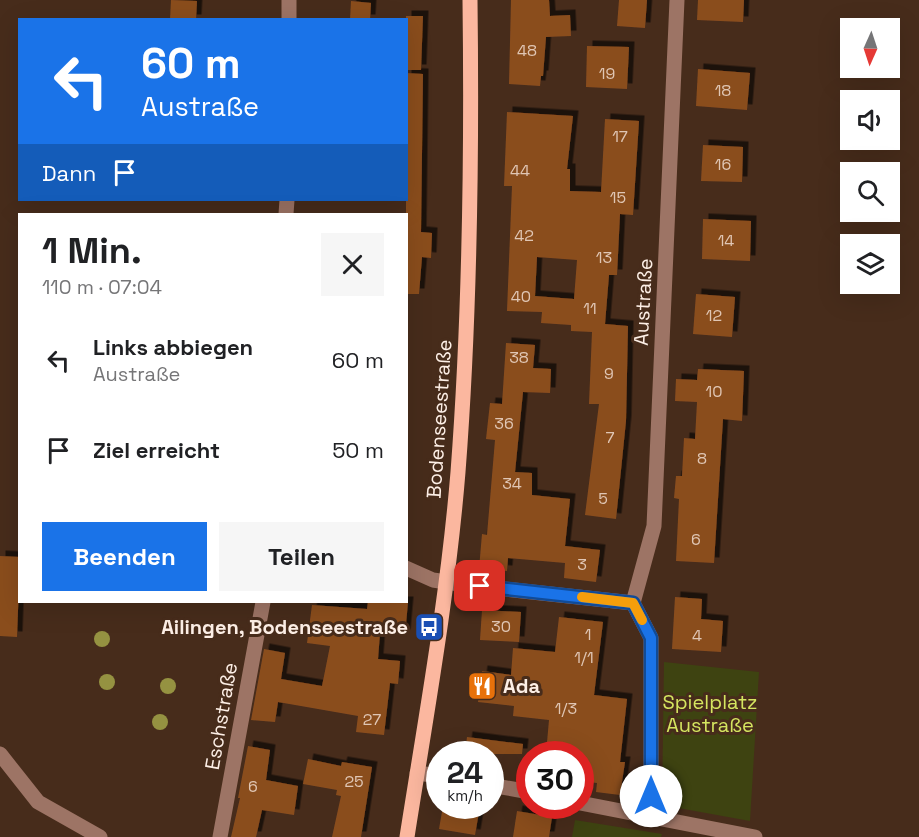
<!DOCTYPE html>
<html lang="de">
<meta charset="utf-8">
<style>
:root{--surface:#fff;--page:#f6f6f6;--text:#202124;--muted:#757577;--accent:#1a73e8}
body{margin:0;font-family:"Space Grotesk",sans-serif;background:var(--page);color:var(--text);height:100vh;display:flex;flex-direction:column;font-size:22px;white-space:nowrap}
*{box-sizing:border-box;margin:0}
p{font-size:20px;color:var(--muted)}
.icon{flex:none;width:33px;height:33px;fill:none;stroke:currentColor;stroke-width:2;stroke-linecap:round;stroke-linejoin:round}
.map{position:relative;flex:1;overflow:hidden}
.panel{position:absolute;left:18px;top:213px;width:390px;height:390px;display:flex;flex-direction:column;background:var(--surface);border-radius:0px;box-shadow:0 6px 24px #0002}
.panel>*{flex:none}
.banner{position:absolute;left:18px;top:18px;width:390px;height:183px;border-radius:0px;box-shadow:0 6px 24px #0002;background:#1a73e8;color:#fff;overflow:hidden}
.needle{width:39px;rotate:183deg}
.tools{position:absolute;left:840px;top:18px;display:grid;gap:12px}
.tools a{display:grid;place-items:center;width:60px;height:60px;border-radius:0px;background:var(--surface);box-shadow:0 6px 24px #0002;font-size:30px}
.speed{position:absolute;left:426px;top:741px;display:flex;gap:12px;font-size:30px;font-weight:700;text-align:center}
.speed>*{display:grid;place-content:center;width:78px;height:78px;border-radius:50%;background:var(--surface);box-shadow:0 6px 24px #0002;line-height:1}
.speed small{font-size:15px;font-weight:400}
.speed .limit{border:9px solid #d22;background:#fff;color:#111}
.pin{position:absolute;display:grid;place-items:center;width:51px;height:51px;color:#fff;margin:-26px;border-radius:12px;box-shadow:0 3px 9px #0006}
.me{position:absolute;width:66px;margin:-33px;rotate:0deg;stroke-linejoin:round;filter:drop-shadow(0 0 4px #0008)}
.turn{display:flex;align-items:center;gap:21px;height:126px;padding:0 24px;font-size:27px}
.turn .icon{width:78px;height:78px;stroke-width:2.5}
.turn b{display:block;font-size:42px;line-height:51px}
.then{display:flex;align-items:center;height:57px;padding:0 24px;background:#0003;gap:12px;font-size:22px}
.round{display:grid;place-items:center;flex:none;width:63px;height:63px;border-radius:0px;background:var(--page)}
.head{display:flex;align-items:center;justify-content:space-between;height:102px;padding:0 24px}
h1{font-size:36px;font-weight:700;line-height:45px}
.action{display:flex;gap:12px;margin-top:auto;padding:12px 24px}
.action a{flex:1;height:69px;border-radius:0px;background:var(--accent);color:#fff;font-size:24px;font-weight:700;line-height:69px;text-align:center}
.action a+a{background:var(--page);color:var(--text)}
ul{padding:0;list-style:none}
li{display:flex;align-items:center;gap:18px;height:90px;padding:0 24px}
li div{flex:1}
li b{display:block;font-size:22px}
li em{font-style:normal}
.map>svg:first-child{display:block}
.green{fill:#3e4311}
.building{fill:#8a4d1f;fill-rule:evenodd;filter:url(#shadow)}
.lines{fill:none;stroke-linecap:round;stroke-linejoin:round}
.minor{stroke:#9d7465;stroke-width:15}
.major{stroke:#fbb79f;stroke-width:15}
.tree{fill:#959241}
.route-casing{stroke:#114b97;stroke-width:15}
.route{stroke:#1a73e8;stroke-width:10}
.slow{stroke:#f59e0b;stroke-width:10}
.labels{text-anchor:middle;stroke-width:6;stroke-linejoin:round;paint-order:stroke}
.number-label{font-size:16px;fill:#e0c6b4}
.street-label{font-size:20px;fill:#fdefe6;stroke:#472c1b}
.poi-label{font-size:20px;font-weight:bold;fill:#fdefe6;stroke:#472c1b;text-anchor:end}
.park-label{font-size:20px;fill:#d5e560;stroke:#472c1b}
</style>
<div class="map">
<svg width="919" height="837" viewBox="0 0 919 837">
<defs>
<filter id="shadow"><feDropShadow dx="5.5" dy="-5.5" stdDeviation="0" flood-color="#0009"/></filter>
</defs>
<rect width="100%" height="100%" fill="#472c1b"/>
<g class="green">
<polygon points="664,662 759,672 750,821 662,805"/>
<polygon points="575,820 662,834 661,837 572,837"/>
</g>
<g class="building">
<polygon points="171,0 197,1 196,20 170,20"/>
<polygon points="511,0 549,0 550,16 570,15 571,36 546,37 543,76 541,76 540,86 509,84"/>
<polygon points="619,0 647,0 645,28 617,26"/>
<polygon points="698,0 744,0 743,22 697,20"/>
<polygon points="351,1 371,3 370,20 350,20"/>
<polygon points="406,16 423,16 421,70 406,70"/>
<polygon points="587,46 629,47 627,89 586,87"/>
<polygon points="698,69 750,73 747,110 696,106"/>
<polygon points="406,73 423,74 421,232 432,233 431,258 422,257 419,294 406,294"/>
<path d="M507,112L573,116L567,169H570V191L601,192L605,119L639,121L633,215L620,214L617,275H609L605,324L628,326L626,421L616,519L585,515L599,404H589L592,332L571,331V325L541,323L542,312L507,311L512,186H504ZM537,257L577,260L574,299L535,296Z"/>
<polygon points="703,145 743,147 742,182 701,181"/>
<polygon points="703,219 751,221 750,261 702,259"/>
<polygon points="696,294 735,297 732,337 693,334"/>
<polygon points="506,343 535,345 533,368 551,369 550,393 523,392 515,472 532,473 532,495 570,499 565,546 600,550 596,582 564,578 565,563 508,558 507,571 479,569 482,534 487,535 495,440 486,439 490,403 502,404"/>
<polygon points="698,369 744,371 742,421 723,419 714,563 676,561 679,499 674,498 676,476 682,476 684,438 695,439 697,402 675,401 676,379 697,380"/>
<polygon points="0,556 20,557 17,637 0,636"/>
<polygon points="675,597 702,599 701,619 723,621 721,652 672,649"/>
<polygon points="368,602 408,602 405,635 380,633 378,659 400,661 398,684 390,683 384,735 356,732 358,716 278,702 275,722 251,720 264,649 285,653 281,679 322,686 330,646 307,643 312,605 367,609"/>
<polygon points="482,610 521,612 519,642 480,640"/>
<polygon points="559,617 603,622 594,695 627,699 620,762 625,762 620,795 596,792 597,783 580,781 580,754 546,754 549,720 513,716 514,706 478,702 482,671 511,675 513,648 555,652"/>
<polygon points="467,737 523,744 522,754 465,754"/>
<polygon points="248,746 270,750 266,780 298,786 294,815 262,810 256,837 231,837 240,798 238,798"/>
<polygon points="308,759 341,766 342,762 372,767 361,837 332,837 341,796 336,795 337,790 303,784"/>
<polygon points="443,806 480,806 475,835 439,829"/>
<polygon points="517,811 552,817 549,837 513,837"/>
</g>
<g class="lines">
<g class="minor">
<polyline points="289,20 289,0"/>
<polyline points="286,214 287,200"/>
<polyline points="406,568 433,580 459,584 633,603"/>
<polyline points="0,754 38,802 100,837"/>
<polyline points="417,773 440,776"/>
<polyline points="490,785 530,792"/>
<polyline points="580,803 755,837"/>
<polyline points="651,819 651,638 633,603 654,526 677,0"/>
<polyline points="220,837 263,602"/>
</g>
<path class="major" d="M407,837C426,716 448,595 458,472C470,315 472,158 470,0"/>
</g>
<g class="tree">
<circle cx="102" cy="639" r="8"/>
<circle cx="107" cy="682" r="8"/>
<circle cx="168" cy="686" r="8"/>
<circle cx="160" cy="722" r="8"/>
</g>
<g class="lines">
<g class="route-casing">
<polyline id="route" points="480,586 633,603 651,638 651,796"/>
</g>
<use href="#route" class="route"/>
<polyline class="slow" points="582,597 633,603 642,620"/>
</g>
<defs>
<g id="bus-square" transform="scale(1.5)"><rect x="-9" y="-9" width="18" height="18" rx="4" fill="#1a4fb4" stroke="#472c1b"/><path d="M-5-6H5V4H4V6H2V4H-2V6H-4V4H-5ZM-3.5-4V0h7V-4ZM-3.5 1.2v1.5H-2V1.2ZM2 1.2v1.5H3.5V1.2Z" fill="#fff"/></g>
<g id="restaurant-square" transform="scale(1.5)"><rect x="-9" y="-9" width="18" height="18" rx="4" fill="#e8710a" stroke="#472c1b"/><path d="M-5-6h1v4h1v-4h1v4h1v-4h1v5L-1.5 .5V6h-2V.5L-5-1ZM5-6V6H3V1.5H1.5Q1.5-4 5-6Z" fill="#fff"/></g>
</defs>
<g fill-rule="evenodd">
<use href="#bus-square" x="429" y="627"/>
<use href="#restaurant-square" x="482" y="686"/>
</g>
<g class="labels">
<g class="number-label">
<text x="527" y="56">48</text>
<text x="607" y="79">19</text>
<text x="723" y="96">18</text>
<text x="620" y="142">17</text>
<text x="723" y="170">16</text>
<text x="520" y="176">44</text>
<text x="618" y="203">15</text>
<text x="524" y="241">42</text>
<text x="726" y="246">14</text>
<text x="604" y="263">13</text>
<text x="521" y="302">40</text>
<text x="590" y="314">11</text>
<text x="714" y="321">12</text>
<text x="519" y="363">38</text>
<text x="609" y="379">9</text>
<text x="714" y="397">10</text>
<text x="504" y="429">36</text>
<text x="610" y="443">7</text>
<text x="702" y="464">8</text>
<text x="512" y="489">34</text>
<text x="603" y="504">5</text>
<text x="696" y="545">6</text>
<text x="582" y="570">3</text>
<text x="501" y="632">30</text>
<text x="588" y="640">1</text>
<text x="697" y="641">4</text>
<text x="584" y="663">1/1</text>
<text x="566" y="714">1/3</text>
<text x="372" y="725">27</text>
<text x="354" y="787">25</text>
<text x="253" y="792">6</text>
</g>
<g class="street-label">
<text transform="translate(643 302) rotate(-87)" y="7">Austraße</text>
<text transform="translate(439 419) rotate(-86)" y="7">Bodenseestraße</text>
<text transform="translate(221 716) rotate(-80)" y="7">Eschstraße</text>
</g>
<g class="poi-label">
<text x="408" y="634">Ailingen, Bodenseestraße</text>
<text x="503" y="693" text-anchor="start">Ada</text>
</g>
<g class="park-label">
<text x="710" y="709">Spielplatz<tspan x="710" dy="23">Austraße</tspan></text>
</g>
</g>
</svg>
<div class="tools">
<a><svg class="needle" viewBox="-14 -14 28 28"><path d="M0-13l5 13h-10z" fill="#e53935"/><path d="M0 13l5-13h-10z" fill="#757577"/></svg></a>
<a><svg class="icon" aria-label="sound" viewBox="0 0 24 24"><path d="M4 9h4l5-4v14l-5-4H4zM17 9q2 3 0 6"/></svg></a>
<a><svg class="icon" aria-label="search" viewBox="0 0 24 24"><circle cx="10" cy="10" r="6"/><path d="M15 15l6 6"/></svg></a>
<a><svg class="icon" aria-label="layers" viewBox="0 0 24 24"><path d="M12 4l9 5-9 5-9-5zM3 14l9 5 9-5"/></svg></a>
</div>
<div class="speed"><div>24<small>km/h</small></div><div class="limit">30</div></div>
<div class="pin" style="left:480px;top:586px;background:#d93025"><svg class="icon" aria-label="arrive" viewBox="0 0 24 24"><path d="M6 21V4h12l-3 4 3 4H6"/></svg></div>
<svg class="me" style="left:651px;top:796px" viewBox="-20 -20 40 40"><circle r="19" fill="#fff"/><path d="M0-13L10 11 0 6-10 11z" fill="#1a73e8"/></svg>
<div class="banner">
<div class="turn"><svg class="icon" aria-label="left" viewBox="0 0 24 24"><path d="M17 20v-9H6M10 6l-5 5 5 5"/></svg><div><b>60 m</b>Austraße</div></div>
<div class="then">Dann<svg class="icon" aria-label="arrive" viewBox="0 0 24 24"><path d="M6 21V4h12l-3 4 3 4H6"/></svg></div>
</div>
<section class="panel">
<div class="head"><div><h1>1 Min.</h1><p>110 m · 07:04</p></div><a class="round"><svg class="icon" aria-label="close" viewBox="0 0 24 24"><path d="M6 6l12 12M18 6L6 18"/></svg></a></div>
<ul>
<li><svg class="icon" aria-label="left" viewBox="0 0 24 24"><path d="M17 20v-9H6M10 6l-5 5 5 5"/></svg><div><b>Links abbiegen</b><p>Austraße</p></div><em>60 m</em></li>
<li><svg class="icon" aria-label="arrive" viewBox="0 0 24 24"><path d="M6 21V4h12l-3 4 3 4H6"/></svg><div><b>Ziel erreicht</b></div><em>50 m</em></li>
</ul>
<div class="action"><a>Beenden</a><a>Teilen</a></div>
</section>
</div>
